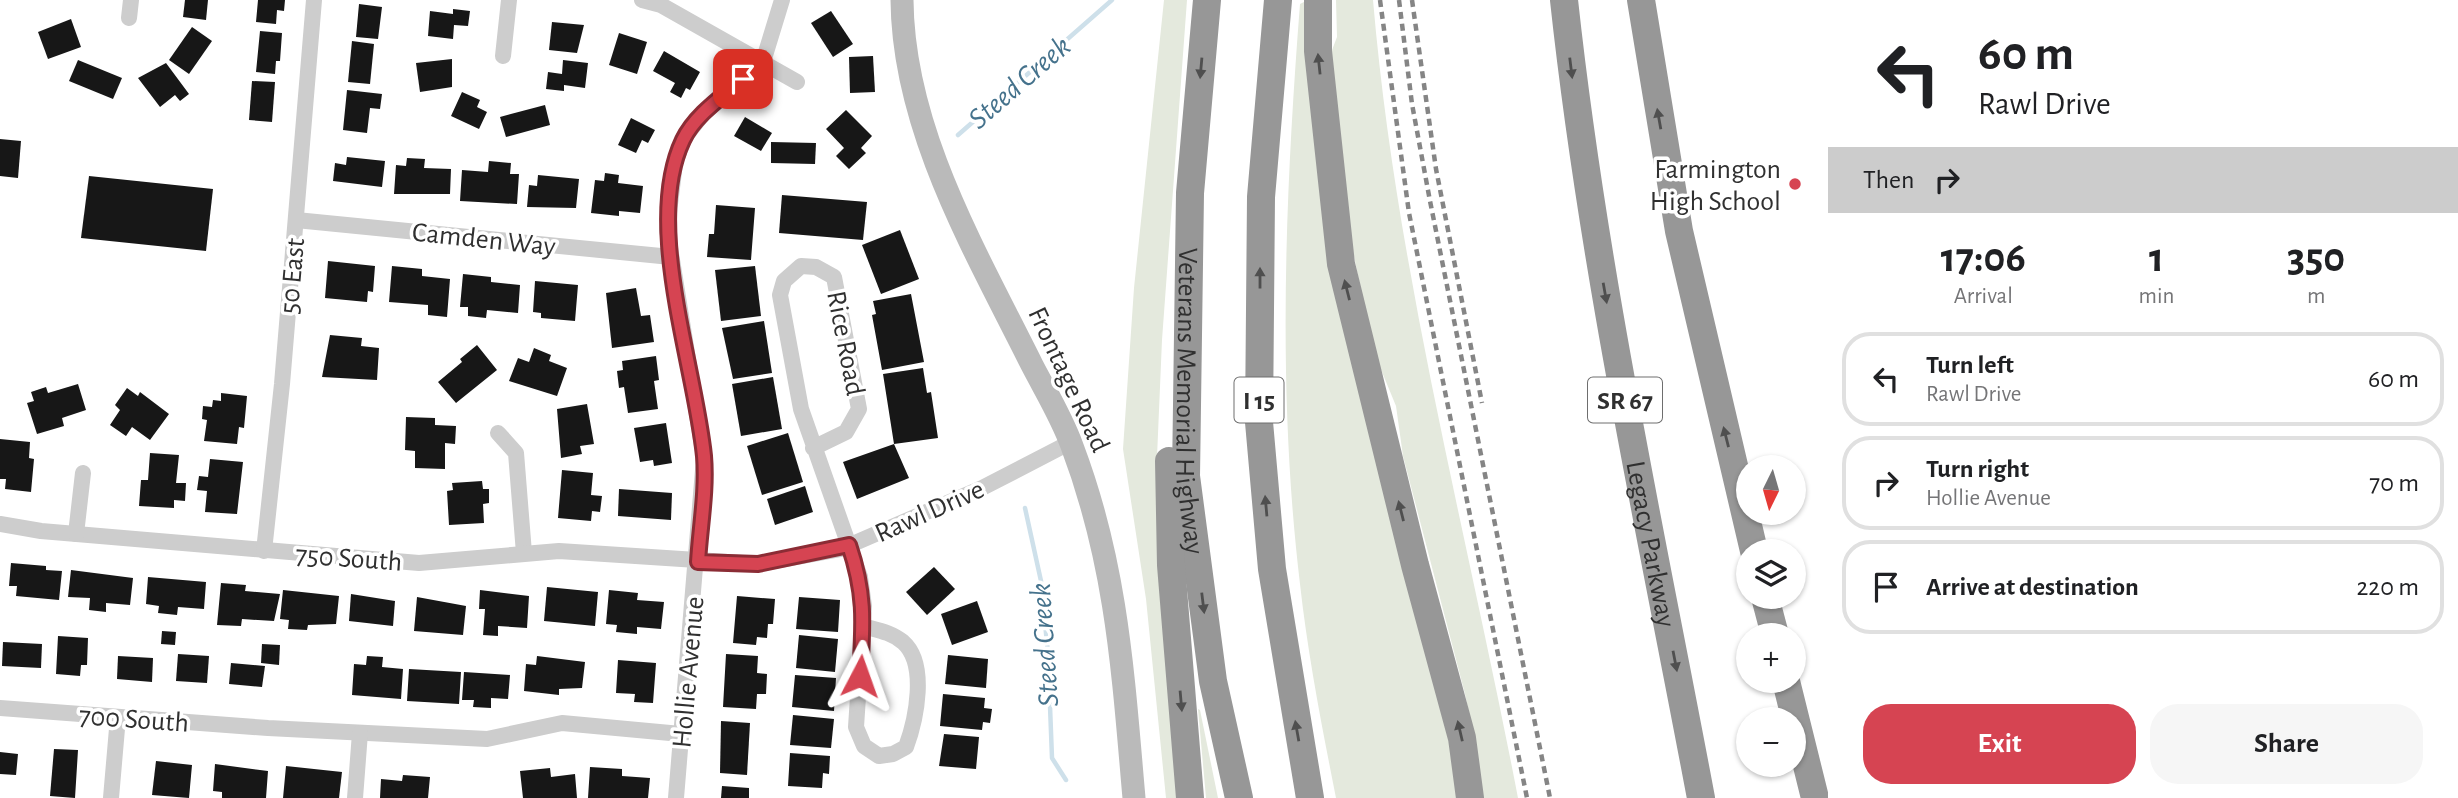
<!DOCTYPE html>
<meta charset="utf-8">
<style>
:root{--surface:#fff;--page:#f6f6f6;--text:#202124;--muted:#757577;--line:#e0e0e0;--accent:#d64452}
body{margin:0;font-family:"Alegreya Sans",sans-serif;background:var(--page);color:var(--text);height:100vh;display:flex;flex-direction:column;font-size:26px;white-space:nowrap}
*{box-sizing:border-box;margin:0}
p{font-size:23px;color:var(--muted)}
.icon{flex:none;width:38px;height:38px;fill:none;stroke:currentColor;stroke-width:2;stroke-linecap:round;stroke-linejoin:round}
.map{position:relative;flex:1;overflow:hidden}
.drawer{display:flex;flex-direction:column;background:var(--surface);width:630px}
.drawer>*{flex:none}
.guide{background:#fff;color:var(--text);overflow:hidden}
.needle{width:46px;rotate:185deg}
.tools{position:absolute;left:1736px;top:455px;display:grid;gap:14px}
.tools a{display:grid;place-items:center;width:70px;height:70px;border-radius:50%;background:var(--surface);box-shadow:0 2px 5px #0004;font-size:35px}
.pin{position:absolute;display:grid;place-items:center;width:60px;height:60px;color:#fff;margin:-30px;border-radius:14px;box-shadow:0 4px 10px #0006}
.me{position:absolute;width:77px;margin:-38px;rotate:4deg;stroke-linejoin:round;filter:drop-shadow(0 0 5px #0008)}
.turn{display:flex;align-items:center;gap:24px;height:147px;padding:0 35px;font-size:32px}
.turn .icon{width:91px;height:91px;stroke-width:2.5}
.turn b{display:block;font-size:49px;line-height:60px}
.then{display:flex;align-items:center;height:66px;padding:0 35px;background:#0003;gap:14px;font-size:26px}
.eta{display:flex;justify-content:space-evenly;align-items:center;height:119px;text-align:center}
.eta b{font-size:42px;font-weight:700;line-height:49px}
.cta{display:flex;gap:14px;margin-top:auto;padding:14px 35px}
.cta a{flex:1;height:80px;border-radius:28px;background:var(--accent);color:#fff;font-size:28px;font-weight:700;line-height:80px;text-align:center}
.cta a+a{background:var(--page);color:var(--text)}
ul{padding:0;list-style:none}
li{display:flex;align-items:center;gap:21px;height:94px;margin:0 14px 10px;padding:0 21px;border:4px solid var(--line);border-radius:28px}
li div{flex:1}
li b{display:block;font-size:26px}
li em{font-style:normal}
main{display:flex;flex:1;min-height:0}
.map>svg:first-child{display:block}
.green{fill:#e4e9dd}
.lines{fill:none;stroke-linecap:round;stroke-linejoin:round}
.stream{stroke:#cee0ea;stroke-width:4.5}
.building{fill:#171717}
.street{stroke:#cdcdcd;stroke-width:16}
.secondary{stroke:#bababa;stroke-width:23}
.highway{stroke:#979797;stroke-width:28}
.rail{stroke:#858585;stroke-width:4.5;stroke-dasharray:7 5;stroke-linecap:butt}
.oneway{fill:#4f4f4f}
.route-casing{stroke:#8b2c35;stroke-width:18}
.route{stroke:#d64452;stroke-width:12}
.poi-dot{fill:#d64452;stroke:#fff;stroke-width:2.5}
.labels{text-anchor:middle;stroke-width:7;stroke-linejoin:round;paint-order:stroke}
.shield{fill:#fff;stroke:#6e6e6e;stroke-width:2}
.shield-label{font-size:26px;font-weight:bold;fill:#303030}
.poi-label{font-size:28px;fill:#303030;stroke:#fff;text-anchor:end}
.street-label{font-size:28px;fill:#303030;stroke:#fff}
.water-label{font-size:30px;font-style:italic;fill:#45728c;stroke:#fff}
</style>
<main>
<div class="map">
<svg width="1828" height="798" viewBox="0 0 1828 798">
<rect width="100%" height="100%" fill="#fff"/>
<g class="green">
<polygon points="1164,0 1187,0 1162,340 1157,457 1179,798 1166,798 1146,599 1123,449 1134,288"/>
<path d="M1336,0H1373C1396,270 1467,532 1518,798H1482L1474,737L1465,694L1403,456L1396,406L1375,355L1357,271L1343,200L1329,58L1337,37Z"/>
<path d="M1304,2L1403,540L1462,798H1336C1322,727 1308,656 1300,584C1277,392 1285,196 1300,4Z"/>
<polygon points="1198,709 1200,710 1218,798 1206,798"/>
</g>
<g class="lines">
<g class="stream">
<polyline points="958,135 1112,0"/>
<polyline points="1025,508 1041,581 1048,654 1052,758 1066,780"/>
</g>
</g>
<g class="building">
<polygon points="185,0 208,0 206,20 183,17"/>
<polygon points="258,0 285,0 284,11 277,10 276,24 256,22"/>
<polygon points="359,4 382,7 378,39 356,37"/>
<polygon points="453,9 470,11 468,26 454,25 453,39 428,36 430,11 453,14"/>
<polygon points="831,11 853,44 833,57 811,23"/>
<polygon points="71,19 81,47 48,59 38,32"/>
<polygon points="552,22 584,25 577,53 549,50"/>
<polygon points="192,27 212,41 189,74 169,60"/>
<polygon points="260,31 282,33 280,61 276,61 275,74 256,72"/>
<polygon points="619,33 647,42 637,74 609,65"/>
<polygon points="352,41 374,44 370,84 348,82"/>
<polygon points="664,51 700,72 690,90 686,88 681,98 670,92 675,83 653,71"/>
<polygon points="873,56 875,92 850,93 849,57"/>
<polygon points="452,59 452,87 420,92 416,63"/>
<polygon points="78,60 122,78 113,99 69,81"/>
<polygon points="563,60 588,63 585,88 564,85 564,91 546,89 548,72 562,74"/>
<polygon points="166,63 189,94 180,101 175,95 160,107 138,78"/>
<polygon points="252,81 275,82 272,122 249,120"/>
<polygon points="347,90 382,94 380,109 370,108 367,133 343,130"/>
<polygon points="462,92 480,100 477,107 487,112 479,129 451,116"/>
<polygon points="545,105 550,125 506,137 500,117"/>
<polygon points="846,110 872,136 861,148 866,153 849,169 836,156 844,148 826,129"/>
<polygon points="745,117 772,133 761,151 734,136"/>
<polygon points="631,118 655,130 648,143 642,140 636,153 618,145"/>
<polygon points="0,139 21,141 18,178 0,176"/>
<polygon points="771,142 816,143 815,164 771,163"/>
<polygon points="347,157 385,161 382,187 333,181 335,163 346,165"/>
<polygon points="407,158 425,159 424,168 451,169 450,194 394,194 396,165 406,166"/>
<polygon points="489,161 511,163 510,174 519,174 517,204 460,201 462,170 488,172"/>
<polygon points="605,173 619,175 618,183 643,186 640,213 619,211 619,216 591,213 595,180 604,181"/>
<polygon points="538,175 579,179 576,208 527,207 529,185 537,186"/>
<polygon points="89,176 213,189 206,251 81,238"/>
<polygon points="782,195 867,202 863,240 779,233"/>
<polygon points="716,205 755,208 751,260 707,257 709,234 714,234"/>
<polygon points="900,230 919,279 881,294 862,245"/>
<polygon points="328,261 375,266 373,292 368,291 367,302 325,298"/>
<polygon points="392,266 422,269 422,276 450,279 447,317 428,315 428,305 389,302"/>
<polygon points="755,266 761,316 721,321 715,270"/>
<polygon points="463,274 491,277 491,282 520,285 518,313 487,310 486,318 468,316 468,307 460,307"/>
<polygon points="535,281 578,285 575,321 541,318 541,313 533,312"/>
<polygon points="636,288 641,316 650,315 654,342 612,348 606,293"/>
<polygon points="911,294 924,362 882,370 872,315 876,314 873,301"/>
<polygon points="764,321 772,373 733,379 722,328"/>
<polygon points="330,335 362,338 361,346 379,348 377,380 322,377"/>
<polygon points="477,345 497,370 456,403 438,382 462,362 460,359"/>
<polygon points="534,348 551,355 549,361 567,368 557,396 509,381 518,358 529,362"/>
<polygon points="656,356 659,380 654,381 658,409 628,413 624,387 619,388 617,371 623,370 622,361"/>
<polygon points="923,368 927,393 931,392 938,438 894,444 909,478 857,499 843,462 894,444 883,374"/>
<polygon points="773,377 782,429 741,436 732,384"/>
<polygon points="78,384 86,410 62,418 64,426 37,434 27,403 34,401 31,392 46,387 48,393"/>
<polygon points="127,388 138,396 140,392 169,414 150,440 132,427 126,436 110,425 120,410 115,405"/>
<polygon points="221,393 247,396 244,428 239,427 237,444 204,441 207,420 202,419 203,406 212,407 213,400 221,401"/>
<polygon points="587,404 594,444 580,446 582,454 561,458 557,409"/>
<polygon points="406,417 435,418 435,425 456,426 455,444 445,443 445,469 415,468 415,451 405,450"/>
<polygon points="666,423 672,463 654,466 653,460 640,462 634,428"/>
<polygon points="788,433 803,482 762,495 747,446"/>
<polygon points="0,439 30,442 29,458 34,459 31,492 5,489 6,479 0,479"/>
<polygon points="150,453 179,455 176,483 186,483 185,501 174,500 174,508 139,506 141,480 148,480"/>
<polygon points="210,459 243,462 237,514 205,512 207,491 197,490 199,476 208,477"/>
<polygon points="562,470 593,473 591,495 602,496 600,512 592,511 591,521 558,518"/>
<polygon points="482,481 483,489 489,489 489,503 483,504 484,523 449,525 447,491 453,490 452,483"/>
<polygon points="805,486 813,512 775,525 767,499"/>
<polygon points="619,489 672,493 671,520 618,516"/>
<polygon points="11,563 46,566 46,570 62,571 59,600 16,596 17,586 9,586"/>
<polygon points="934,567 955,589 927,615 906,592"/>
<polygon points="71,570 133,578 130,605 106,603 106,612 89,610 90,598 68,597"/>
<polygon points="148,577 206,582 204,609 178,607 177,615 158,613 159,606 146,604"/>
<polygon points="221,583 246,585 245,591 280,594 274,621 242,619 241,626 217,625"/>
<polygon points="547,587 598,592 595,626 544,621"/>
<polygon points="283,590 339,596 336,624 308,625 307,630 288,629 289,620 280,619"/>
<polygon points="480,590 529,596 527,628 498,626 498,636 483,635 485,609 479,609"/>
<polygon points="609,590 638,593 637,600 664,602 661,629 637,627 637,634 616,632 617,625 606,624"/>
<polygon points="351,594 395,601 393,626 349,621"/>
<polygon points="737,596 775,599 773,624 768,624 767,638 757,637 756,645 733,643"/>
<polygon points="417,597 466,606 463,635 414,631"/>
<polygon points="799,597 840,600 838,632 796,629"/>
<polygon points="977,601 988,632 952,645 941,614"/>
<polygon points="162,631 176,632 175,645 161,644"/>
<polygon points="799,635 838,639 835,672 796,668"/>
<polygon points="58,636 88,638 87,665 81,665 80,676 56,674"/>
<polygon points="3,642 42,644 41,668 2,666"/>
<polygon points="262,644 280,645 279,665 261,663"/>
<polygon points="178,654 209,656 207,683 176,681"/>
<polygon points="726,654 758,656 757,673 767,674 766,694 757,694 756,709 723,707"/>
<polygon points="948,655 988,659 986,688 945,684"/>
<polygon points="118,656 153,658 152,682 117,679"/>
<polygon points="367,656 383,657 382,667 403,669 401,699 352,695 354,664 366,665"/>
<polygon points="537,656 585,662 582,688 559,689 559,695 524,691 526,664 536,665"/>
<polygon points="618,660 656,663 653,703 634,702 635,694 616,693"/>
<polygon points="231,663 265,666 262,687 229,684"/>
<polygon points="409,669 461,672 459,704 407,701"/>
<polygon points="464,672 510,675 508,699 491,698 491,708 473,707 474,700 462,700"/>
<polygon points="795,675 836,678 834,711 792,707"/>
<polygon points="943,694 985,698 984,708 992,709 990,723 983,722 982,730 940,726"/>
<polygon points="793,715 834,719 831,748 790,745"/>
<polygon points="721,721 750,723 747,775 720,773"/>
<polygon points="944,734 979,737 976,769 939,766"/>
<polygon points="54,749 78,750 75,798 50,796"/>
<polygon points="0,752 18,754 16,775 0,774"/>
<polygon points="790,753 830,756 829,774 823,773 822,788 788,786"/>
<polygon points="156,761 192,765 189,798 152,795"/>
<polygon points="215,764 268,771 266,798 222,798 222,792 213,791"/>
<polygon points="286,766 342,772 339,798 283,798"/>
<polygon points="590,767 622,769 622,776 650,778 648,798 588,798"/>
<polygon points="550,768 551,777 575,774 577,798 523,798 520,771"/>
<polygon points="403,775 430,777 428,798 380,798 381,779 402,781"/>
<polygon points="722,786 749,788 749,798 721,798"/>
</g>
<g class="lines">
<g class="street">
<polyline points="642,0 661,5 797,82"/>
<polyline points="129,18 131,0"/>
<polyline points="503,56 509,0"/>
<polyline points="296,220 671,257"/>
<polyline points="498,433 516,453 524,553"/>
<path d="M813,448L846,432L859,409L834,277L816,267L801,266L784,281L780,295L801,409L860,577L864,606L856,727L864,746L879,756L893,754L906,747C916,720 928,664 903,642C891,632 877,630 863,626"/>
<polyline points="0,524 41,531 419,563 559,551 758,564 841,549 982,488 1071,442"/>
<polyline points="76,534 83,473"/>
<polyline points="264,551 282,384 314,0"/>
<polyline points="0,708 268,728 487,739 562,723 681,734"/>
<polyline points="111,798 118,717"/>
<polyline points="355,798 360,733"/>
<polyline points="676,798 704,458 667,229 675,163 684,138 703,114 763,62 782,0"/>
</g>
<path class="secondary" d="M902,0C903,130 976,252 1032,365C1046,392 1062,418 1072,446C1117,565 1123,673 1134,798"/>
<g class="highway">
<path id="s1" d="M1207,0L1190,193L1186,476L1213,681L1239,798"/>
<polyline points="1278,0 1261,197 1259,422 1272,569 1310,798"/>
<polyline points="1318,0 1318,51 1341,264 1415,565 1462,738 1470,798"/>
<path id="s2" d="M1564,0C1593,268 1651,533 1701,798"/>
<polyline points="1641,0 1679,231 1754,551"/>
<polyline points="1169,461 1171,565 1190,798"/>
<polyline points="1765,597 1775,635"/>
<polyline points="1786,681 1815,798"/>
</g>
<g class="rail">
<polyline points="1380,0 1409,213 1527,798"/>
<polyline points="1399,0 1412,104 1430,201 1550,798"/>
<polyline points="1412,0 1436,169 1482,403"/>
</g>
</g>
<defs><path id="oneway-solid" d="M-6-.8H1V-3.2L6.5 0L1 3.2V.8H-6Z" transform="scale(1.75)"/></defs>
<g class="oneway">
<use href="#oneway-solid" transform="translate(1319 64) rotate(-96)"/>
<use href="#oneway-solid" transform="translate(1201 68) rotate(95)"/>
<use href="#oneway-solid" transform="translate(1571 68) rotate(83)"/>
<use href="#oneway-solid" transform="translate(1659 119) rotate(-100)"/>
<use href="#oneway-solid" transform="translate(1260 278) rotate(-90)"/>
<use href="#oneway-solid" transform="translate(1347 290) rotate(-104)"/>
<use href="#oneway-solid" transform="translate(1605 293) rotate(80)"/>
<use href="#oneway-solid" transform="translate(1726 437) rotate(-104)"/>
<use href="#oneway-solid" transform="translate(1266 506) rotate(-95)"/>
<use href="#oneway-solid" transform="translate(1401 511) rotate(-104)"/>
<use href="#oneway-solid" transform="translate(1203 603) rotate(83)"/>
<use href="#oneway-solid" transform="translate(1675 661) rotate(79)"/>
<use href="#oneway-solid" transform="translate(1181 701) rotate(85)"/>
<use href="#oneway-solid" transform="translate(1297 731) rotate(-100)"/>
<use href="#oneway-solid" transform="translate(1460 731) rotate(-103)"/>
</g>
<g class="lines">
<g class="route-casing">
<path id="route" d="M743,79C722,97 695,115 683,140C643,224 695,365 704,456C707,490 700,528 698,562L758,564L849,545C866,595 863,625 860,676"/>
</g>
<use href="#route" class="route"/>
</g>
<circle class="poi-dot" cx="1795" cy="184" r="7"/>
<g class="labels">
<g class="shield">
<rect x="1234.5" y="377.5" width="49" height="45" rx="5"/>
<rect x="1588" y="377.5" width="74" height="45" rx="5"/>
</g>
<g class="shield-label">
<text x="1259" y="409">I 15</text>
<text x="1625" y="409">SR 67</text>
</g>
<g class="poi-label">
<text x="1781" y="178">Farmington<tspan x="1781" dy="32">High School</tspan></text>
</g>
<g class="street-label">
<text transform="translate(484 238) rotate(6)" y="10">Camden Way</text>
<text transform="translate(291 276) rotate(-85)" y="10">50 East</text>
<text transform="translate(847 343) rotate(79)" y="10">Rice Road</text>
<text transform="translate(1070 379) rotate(65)" y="10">Frontage Road</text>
<text dy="10" stroke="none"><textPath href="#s1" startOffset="402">Veterans Memorial Highway</textPath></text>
<text transform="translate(929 510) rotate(-24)" y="10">Rawl Drive</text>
<text dy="10" stroke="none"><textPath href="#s2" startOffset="551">Legacy Parkway</textPath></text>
<text transform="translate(349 557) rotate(4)" y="10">750 South</text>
<text transform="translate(687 672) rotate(-85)" y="10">Hollie Avenue</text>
<text transform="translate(134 718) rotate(4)" y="10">700 South</text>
</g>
<g class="water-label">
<text transform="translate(1019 82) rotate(-41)" y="10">Steed Creek</text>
<text transform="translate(1044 645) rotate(-94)" y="10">Steed Creek</text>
</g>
</g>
</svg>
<div class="tools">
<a><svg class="needle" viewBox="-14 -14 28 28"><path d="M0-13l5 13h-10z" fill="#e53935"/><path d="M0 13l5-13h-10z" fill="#757577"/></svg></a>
<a><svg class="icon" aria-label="layers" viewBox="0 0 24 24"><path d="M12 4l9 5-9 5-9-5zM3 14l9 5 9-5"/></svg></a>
<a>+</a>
<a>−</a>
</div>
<div class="pin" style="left:743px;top:79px;background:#d93025"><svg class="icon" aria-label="arrive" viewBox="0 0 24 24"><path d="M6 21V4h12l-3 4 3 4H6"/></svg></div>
<svg class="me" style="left:860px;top:676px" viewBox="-20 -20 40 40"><path d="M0-17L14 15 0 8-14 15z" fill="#d64452" stroke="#fff" stroke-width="4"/></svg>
</div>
<section class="drawer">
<div class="guide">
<div class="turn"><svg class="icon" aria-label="left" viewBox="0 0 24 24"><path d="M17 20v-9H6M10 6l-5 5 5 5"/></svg><div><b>60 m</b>Rawl Drive</div></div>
<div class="then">Then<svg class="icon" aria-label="right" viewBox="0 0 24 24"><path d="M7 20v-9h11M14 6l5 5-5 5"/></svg></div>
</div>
<div class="eta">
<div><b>17:06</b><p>Arrival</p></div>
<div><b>1</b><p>min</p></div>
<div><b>350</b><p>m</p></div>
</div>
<ul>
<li><svg class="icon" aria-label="left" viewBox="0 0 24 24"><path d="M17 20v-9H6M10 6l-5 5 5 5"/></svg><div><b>Turn left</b><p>Rawl Drive</p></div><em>60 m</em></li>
<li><svg class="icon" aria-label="right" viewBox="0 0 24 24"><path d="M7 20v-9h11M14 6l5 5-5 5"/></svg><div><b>Turn right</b><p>Hollie Avenue</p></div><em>70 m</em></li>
<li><svg class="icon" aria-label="arrive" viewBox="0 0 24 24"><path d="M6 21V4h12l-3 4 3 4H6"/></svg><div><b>Arrive at destination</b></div><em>220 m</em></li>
</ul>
<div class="cta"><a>Exit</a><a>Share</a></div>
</section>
</main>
